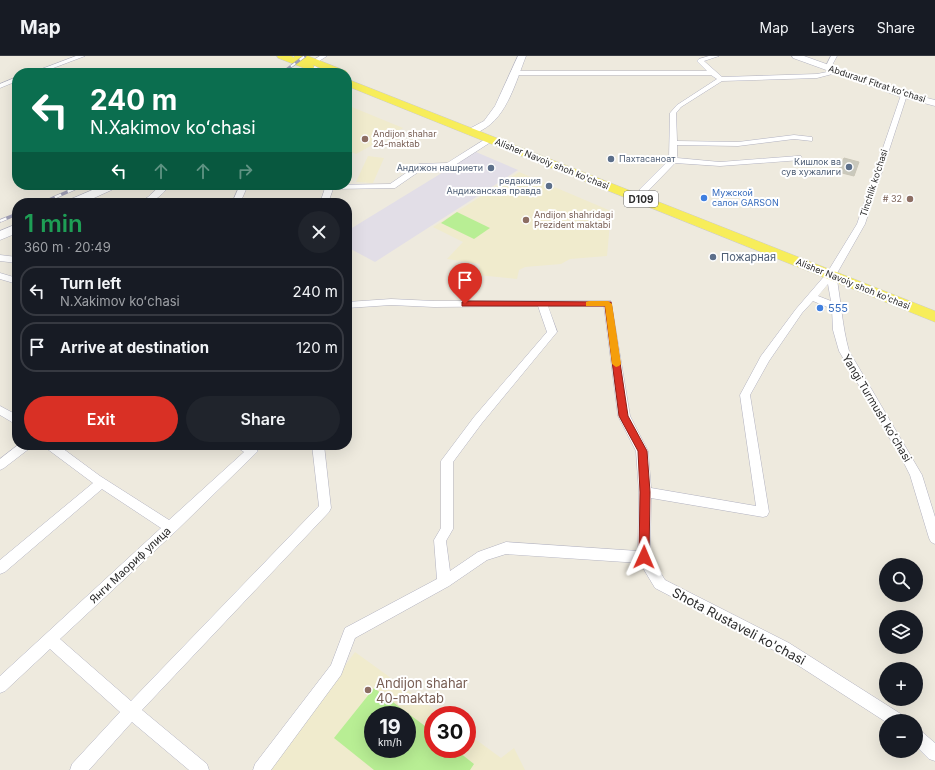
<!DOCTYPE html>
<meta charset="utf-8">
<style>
:root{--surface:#171b24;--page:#20242c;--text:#f1f3f6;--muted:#9ea1a6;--line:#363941;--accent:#d93025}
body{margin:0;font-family:Inter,sans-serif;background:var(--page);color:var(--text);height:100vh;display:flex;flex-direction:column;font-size:15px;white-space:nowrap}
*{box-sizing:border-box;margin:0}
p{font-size:13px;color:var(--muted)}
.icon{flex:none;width:22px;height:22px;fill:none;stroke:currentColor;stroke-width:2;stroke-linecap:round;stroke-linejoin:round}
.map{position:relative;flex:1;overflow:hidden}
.panel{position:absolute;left:12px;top:142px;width:340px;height:252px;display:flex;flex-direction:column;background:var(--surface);border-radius:16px;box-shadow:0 4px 16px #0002}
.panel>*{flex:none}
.banner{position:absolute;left:12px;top:12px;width:340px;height:122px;border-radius:16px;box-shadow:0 4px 16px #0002;background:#0b6e4f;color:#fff;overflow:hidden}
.fabs{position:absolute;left:879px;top:502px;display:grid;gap:8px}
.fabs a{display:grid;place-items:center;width:44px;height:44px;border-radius:50%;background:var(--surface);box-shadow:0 4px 16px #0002;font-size:20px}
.speed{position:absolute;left:364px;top:650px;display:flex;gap:8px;font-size:20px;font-weight:700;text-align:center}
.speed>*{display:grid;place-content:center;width:52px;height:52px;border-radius:50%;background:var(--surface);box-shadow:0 4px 16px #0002;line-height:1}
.speed small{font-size:10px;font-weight:400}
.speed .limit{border:6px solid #d22;background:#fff;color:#111}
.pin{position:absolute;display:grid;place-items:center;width:34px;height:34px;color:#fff;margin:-41px -17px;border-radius:50% 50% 50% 0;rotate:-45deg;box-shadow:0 0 4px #0007}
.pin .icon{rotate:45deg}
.me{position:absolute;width:44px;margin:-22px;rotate:1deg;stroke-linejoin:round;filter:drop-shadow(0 0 3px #0008)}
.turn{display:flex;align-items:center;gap:14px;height:84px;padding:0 12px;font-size:18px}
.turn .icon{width:52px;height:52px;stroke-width:2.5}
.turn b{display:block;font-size:28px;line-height:34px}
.lanes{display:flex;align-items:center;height:38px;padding:0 12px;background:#0003;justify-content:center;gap:20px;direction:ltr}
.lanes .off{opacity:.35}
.round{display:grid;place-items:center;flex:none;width:42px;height:42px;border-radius:21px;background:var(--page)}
.headline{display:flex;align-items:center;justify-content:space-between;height:68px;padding:0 12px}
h1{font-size:24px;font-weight:600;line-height:30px;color:#1e9e55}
.button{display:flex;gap:8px;margin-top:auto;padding:8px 12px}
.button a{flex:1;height:46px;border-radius:24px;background:var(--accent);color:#fff;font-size:16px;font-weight:600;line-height:46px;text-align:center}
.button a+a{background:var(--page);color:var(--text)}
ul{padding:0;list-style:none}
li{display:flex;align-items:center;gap:12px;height:50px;margin:0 8px 6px;padding:0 4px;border:2px solid var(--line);border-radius:16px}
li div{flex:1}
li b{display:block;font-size:15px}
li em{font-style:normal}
header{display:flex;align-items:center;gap:24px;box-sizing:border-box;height:56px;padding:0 20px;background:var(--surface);border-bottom:1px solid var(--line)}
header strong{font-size:19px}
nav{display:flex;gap:22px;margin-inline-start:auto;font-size:14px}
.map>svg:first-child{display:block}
.industrial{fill:#e2dee7}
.education{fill:#f0ebcd;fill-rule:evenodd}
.pitch{fill:#b8ee94;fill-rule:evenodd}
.building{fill:#c9c8bc;stroke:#cac6b7}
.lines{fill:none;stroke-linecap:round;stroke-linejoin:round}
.street-casing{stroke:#b2b2c0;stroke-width:1}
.secondary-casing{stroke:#b2b2c0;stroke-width:1}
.primary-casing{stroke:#ccc;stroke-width:1}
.street{fill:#fff;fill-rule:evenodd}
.secondary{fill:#fff;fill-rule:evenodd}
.primary{fill:#f7ed5a;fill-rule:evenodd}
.rail-far1-casing{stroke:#a1a0b7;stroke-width:3}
.rail-casing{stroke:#a1a0b7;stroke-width:3.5}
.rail-far1{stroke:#fff;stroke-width:2;stroke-dasharray:5.5;stroke-linecap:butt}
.rail{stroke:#fff;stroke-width:2.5;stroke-dasharray:7;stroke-linecap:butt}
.route{fill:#d93025;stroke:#8d1f18}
.slow{fill:#f59e0b}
.education-dot{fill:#8d6e63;stroke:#fff;stroke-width:1.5}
.service-dot{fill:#5c6f8a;stroke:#fff;stroke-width:1.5}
.shop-dot{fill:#3f7fe0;stroke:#fff;stroke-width:1.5}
.labels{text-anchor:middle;stroke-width:4;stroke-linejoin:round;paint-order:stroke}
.far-street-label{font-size:9px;fill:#2c2c2c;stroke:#fff}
.far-education-label{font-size:9px;fill:#785e54;stroke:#fff;text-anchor:start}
.far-service-label{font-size:9px;fill:#4e5e75;stroke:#fff;text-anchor:end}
.far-shop-label{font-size:9px;fill:#366cbe;stroke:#fff;text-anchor:start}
.shield{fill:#fff;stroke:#6b6b6b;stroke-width:1}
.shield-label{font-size:10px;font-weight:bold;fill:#2c2c2c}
.service-label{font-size:11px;fill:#4e5e75;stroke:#fff;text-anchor:start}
.shop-label{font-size:11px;fill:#366cbe;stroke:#fff;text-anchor:start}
.street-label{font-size:11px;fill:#2c2c2c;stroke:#fff}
.near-street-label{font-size:13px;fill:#2c2c2c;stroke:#fff}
.near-education-label{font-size:13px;fill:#785e54;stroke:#fff;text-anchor:start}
</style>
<header>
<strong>Map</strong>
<nav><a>Map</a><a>Layers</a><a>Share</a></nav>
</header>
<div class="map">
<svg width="935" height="714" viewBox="0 0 935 714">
<rect width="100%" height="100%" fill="#eeeade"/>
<polygon class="industrial" points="476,96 518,114 375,206 347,191 347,175"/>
<g class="education">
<polygon points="347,49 403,72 356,98 347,95"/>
<polygon points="368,100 384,102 373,127 356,126"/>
<polygon points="519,116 611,155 607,200 570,203 561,208 525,211 519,214 517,223 478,219 480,208 447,203 463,186 433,171"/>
<path d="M355,596L442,659H433V693H467V677L501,702L514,692L525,714H269ZM373,659H407V693H373Z"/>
</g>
<g class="pitch">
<polygon points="457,156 490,172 474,183 441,167"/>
<path d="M374,632L433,676V693H455L474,708L470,714H374L334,682ZM373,659H407V693H373Z"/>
</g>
<polygon class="building" points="844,102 859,106 854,120 838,116"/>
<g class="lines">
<g class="street-casing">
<g id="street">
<polygon points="76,0 85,0 40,17 31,17"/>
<polygon points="320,0 327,0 316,7 312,7 312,5"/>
<polygon points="709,0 719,0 704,5 722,21 817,18 837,14 840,16 817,22 722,25 681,51 676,57 677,85 738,86 794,79 812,81 812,85 794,83 738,90 677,89 677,102 720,106 798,100 801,100 801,104 720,110 675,107 646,137 640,137 640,133 669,104 670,57 677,49 717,23 711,19 516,19 513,17 516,15 707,15 697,5 699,3"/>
<polygon points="831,0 837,0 830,13 826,13 825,12"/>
<polygon points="17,21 17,25 0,32 0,28"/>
<path d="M904,37L907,39L865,168L836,219C841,244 842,270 849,295L922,419L935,461V488L931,486L929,482L910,419L904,407L839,295L833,274L832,253L813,245L802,257L769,305L750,339L769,456L767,460L763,461L651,442L650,500L665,524L789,587L904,660L907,665L886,666L779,597L655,532L640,507L506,498L487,504L449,530L355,582L341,619L271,714H253L255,708L331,609L345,572L437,523L434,484L441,472V405L474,361L547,276L538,250L434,251L391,249L347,252V246L391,243L434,245H611L630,360L648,395L651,432L756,450L740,339L761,300L796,253L827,217L857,168L901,39ZM828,228L831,245L818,240ZM548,250H604L618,360L636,395L639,436L638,495L506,486L478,496L450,515L446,485L453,473V406L482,367L557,276Z"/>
<polygon points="487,82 493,82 494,84 452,111 424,112 395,132 333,133 328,147 320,147 325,132 328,129 390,128 419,108 447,107"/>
<path d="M161,129H170C160,141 154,147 139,147L148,141Z"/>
<polygon points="240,129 248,129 240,147 232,147"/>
<polygon points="0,199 17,201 17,207 0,205"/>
<polygon points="0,217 17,222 17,228 0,223"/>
<polygon points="0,350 17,359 17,369 0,359"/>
<polygon points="18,389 32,389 30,392 4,412 0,414 0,403"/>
<polygon points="44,389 58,389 100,420 169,464 244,396 238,392 236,389 251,389 258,395 175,476 60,583 131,645 319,450 312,389 324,389 331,452 329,456 142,654 207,708 209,714 189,714 132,666 89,714 70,714 72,708 120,656 50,593 5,635 0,637 0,620 161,472 102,433 5,516 0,518 0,504 93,427 46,392"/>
<polygon points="916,672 921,675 935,687 935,705 929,703 916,690"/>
</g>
</g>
<g class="secondary-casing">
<g id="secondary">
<path d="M518,0H526C516,25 507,61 482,74C477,77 473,80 467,78L466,76L467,74L484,65L495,50Z"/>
<polygon points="792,0 804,0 907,37 935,44 935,50 901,41 793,2"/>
<polygon points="315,10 320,13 316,17 305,17"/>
<polygon points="104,129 120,129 118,131 83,147 67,147 69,144"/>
<polygon points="17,168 17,177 0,184 0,175"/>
</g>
</g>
<g class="primary-casing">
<g id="primary">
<polygon points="277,0 291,0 295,2 294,0 308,0 346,15 347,17 333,17 313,9 314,11 313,13 309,14 278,2"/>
<polygon points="347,23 935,255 935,266 347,30"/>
</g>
</g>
<use href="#street" class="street"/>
<use href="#secondary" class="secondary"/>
<use href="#primary" class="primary"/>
<g class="rail-far1-casing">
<polyline id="rail-far1" points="282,17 305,0"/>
</g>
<g class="rail-casing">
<g id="rail">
<polyline points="42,147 83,129"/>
<polyline points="0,165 17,158"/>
</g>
</g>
<use href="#rail-far1" class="rail-far1"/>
<use href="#rail" class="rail"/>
</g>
<polygon class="route" points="465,245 611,246 628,360 647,395 650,436 649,501 648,505 644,506 640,505 639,501 640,436 638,395 619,360 605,250 462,250 462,246"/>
<polygon class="slow" points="589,245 608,245 612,248 621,308 619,310 616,311 612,308 605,250 586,250 586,246"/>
<g class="education-dot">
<circle cx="365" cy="83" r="4"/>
<circle cx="910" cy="143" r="4"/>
<circle cx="526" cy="164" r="4"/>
<circle cx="368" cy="634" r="4"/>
</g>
<g class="service-dot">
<circle cx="611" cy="103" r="4"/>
<circle cx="849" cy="111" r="4"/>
<circle cx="491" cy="112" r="4"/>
<circle cx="549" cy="130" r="4"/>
<circle cx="713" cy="201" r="4"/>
</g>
<g class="shop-dot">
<circle cx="704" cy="142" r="4"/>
<circle cx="820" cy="252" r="4"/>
</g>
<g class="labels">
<g class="far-street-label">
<text transform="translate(877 28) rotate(18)" y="3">Abdurauf Fitrat koʻchasi</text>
<text transform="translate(552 108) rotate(22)" y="3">Alisher Navoiy shoh ko'chasi</text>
<text transform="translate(874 127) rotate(-72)" y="3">Tinchlik kо‘chasi</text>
<text transform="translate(853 228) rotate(22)" y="3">Alisher Navoiy shoh ko'chasi</text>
</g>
<g class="far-education-label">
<text x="373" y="81">Andijon shahar<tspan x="373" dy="10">24-maktab</tspan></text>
<text x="902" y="146" text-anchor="end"># 32</text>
<text x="534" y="162">Andijon shahridagi<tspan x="534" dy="10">Prezident maktabi</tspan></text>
</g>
<g class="far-service-label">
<text x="619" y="106" text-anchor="start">Пахтасаноат</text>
<text x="841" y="109">Кишлок ва<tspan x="841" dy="10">сув хужалиги</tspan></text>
<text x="483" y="115">Андижон нашриети</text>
<text x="541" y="128">редакция<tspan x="541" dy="10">Андижанская правда</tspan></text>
</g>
<g class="far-shop-label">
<text x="712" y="140">Мужской<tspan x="712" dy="10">салон GARSON</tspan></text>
</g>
<rect class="shield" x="624" y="135" width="34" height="16" rx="3"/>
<g class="shield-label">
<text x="641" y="147">D109</text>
</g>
<g class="service-label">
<text x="721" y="205">Пожарная</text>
</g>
<g class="shop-label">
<text x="828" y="256">555</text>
</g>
<g class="street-label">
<text transform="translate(877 352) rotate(59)" y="4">Yangi Turmush koʻchasi</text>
<text transform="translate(130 509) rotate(-43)" y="4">Янги Маориф улица</text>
</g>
<g class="near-street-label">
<text transform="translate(739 570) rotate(28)" y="5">Shota Rustaveli ko'chasi</text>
</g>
<g class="near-education-label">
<text x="376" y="632">Andijon shahar<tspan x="376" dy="15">40-maktab</tspan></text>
</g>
</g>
</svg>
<div class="fabs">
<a><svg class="icon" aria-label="search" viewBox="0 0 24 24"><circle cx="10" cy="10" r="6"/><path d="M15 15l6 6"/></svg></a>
<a><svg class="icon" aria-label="layers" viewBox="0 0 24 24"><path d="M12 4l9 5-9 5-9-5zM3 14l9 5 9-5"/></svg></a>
<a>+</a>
<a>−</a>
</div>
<div class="speed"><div>19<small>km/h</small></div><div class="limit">30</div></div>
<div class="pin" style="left:465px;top:248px;background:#d93025"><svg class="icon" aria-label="arrive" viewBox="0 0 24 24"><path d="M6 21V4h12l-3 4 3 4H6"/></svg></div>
<svg class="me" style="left:644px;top:501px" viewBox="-20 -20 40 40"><path d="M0-17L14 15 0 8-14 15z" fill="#d93025" stroke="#fff" stroke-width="4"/></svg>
<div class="banner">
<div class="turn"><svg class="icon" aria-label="left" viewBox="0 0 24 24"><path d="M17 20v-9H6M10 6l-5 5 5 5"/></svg><div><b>240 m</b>N.Xakimov koʻchasi</div></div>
<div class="lanes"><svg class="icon" aria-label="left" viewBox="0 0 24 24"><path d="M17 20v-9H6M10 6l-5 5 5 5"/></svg><svg class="icon off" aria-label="ahead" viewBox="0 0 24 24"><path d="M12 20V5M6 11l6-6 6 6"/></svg><svg class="icon off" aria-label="ahead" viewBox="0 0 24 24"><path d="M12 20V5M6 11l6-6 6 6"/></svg><svg class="icon off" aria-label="right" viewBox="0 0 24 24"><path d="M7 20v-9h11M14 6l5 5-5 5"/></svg></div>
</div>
<section class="panel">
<div class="headline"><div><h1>1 min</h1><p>360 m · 20:49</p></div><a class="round"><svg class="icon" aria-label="close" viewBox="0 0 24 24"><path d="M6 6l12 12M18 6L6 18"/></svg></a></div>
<ul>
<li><svg class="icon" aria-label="left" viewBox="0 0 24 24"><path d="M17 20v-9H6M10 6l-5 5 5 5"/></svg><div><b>Turn left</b><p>N.Xakimov koʻchasi</p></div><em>240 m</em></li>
<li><svg class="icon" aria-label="arrive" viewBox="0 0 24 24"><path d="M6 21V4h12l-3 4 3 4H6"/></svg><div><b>Arrive at destination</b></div><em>120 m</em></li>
</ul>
<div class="button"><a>Exit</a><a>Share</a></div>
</section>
</div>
